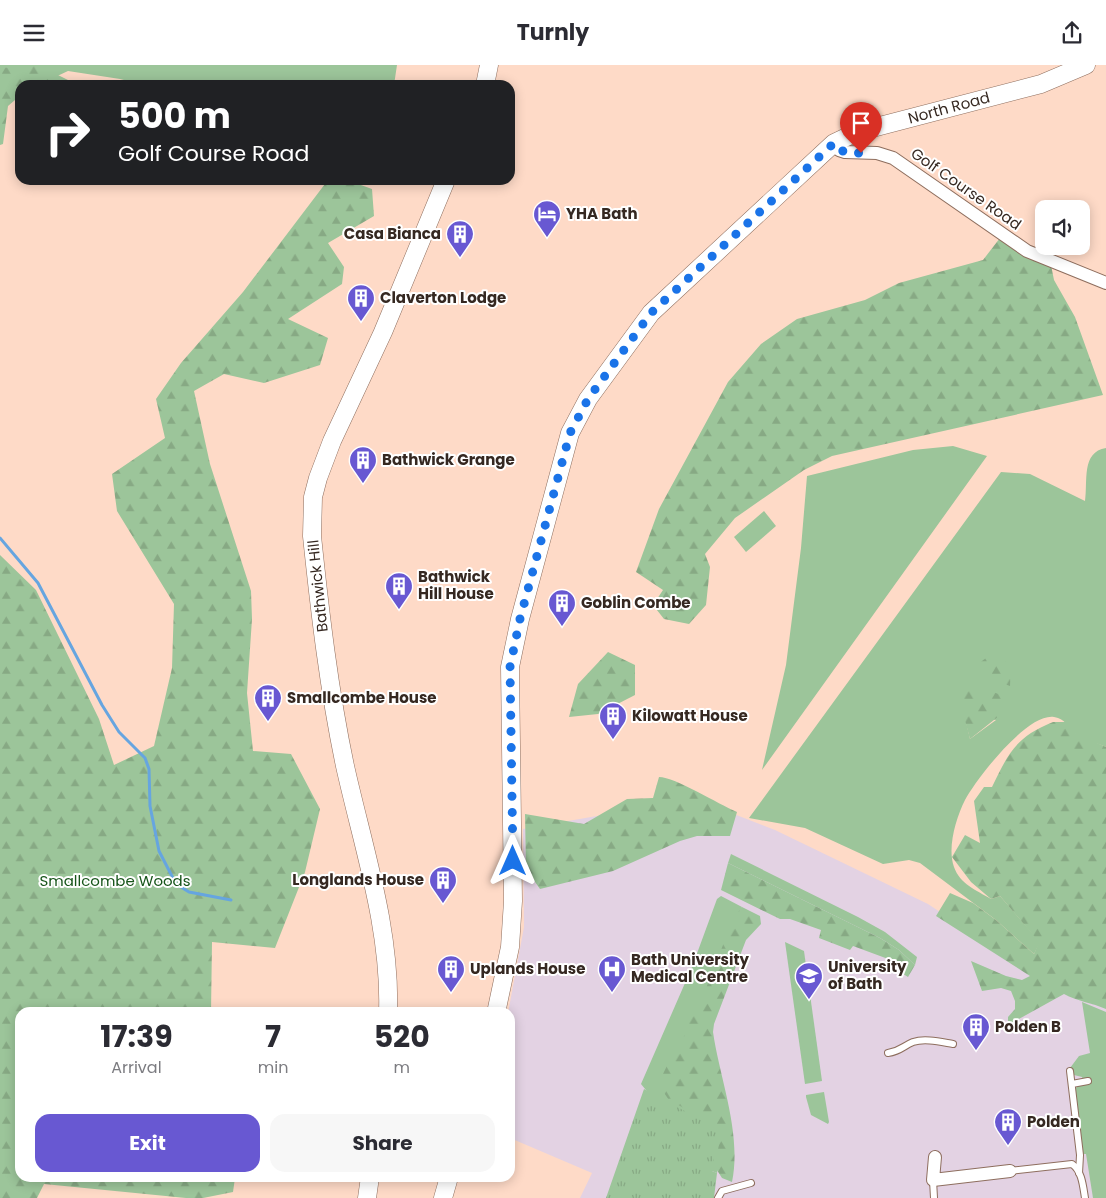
<!DOCTYPE html>
<style>
:root{--surface:#fff;--page:#f7f7f7;--text:#2b2b33;--muted:#7c7c81;--accent:#6858d2}
body{margin:0;font-family:Poppins,sans-serif;background:var(--page);color:var(--text);height:100vh;display:flex;flex-direction:column;font-size:19px;white-space:nowrap}
*{box-sizing:border-box;margin:0}
p{font-size:16px;color:var(--muted)}
.icon{flex:none;width:28px;height:28px;fill:none;stroke:currentColor;stroke-width:2;stroke-linecap:round;stroke-linejoin:round}
.map{position:relative;flex:1;overflow:hidden}
.details{position:absolute;left:15px;top:942px;width:500px;height:175px;display:flex;flex-direction:column;background:var(--surface);border-radius:15px;box-shadow:0 2px 12px #0003}
.details>*{flex:none}
.guide{position:absolute;left:15px;top:15px;width:500px;height:105px;border-radius:15px;box-shadow:0 2px 12px #0003;background:#202124;color:#fff;overflow:hidden}
.controls{position:absolute;left:1035px;top:135px;display:grid;gap:10px}
.controls a{display:grid;place-items:center;width:55px;height:55px;border-radius:10px;background:var(--surface);box-shadow:0 2px 12px #0003;font-size:25px}
.pin{position:absolute;display:grid;place-items:center;width:42px;height:42px;color:#fff;margin:-51px -21px;border-radius:50% 50% 50% 0;rotate:-45deg;box-shadow:0 0 5px #0007}
.pin .icon{rotate:45deg}
.me{position:absolute;width:55px;margin:-28px;rotate:0deg;stroke-linejoin:round;filter:drop-shadow(0 0 4px #0008)}
.turn{display:flex;align-items:center;gap:18px;height:105px;padding:0 20px;font-size:22px}
.turn .icon{width:65px;height:65px;stroke-width:2.5}
.turn b{display:block;font-size:35px;line-height:42px}
.eta{display:flex;justify-content:space-evenly;align-items:center;height:85px;text-align:center}
.eta b{font-size:30px;font-weight:700;line-height:35px}
.button{display:flex;gap:10px;margin-top:auto;padding:10px 20px}
.button a{flex:1;height:58px;border-radius:15px;background:var(--accent);color:#fff;font-size:20px;font-weight:700;line-height:58px;text-align:center}
.button a+a{background:var(--page);color:var(--text)}
header{display:flex;justify-content:space-between;align-items:center;height:65px;padding:0 20px;background:var(--surface);font-size:22px;font-weight:700}
.map>svg:first-child{display:block}
.education{fill:#e3d2e3}
.grass{fill:#9cc59a;fill-rule:evenodd}
.forest{fill:url(#forest-firs)}
.park{fill:url(#park-tufts)}
.lines{fill:none;stroke-linecap:round;stroke-linejoin:round}
.stream{stroke:#66a5e0;stroke-width:3}
.lane-casing{stroke:#8e6e5e;stroke-width:8}
.street-casing{stroke:#8e6e5e;stroke-width:14}
.secondary-casing{stroke:#8e6e5e;stroke-width:19}
.lane{stroke:#fff;stroke-width:6}
.street{stroke:#fff;stroke-width:12}
.secondary{stroke:#fff;stroke-width:18}
.route{stroke:#1a73e8;stroke-width:9;stroke-dasharray:0 16.2}
.labels{text-anchor:middle;stroke-width:4;stroke-linejoin:round;paint-order:stroke}
.street-label{font-size:15px;fill:#352821;stroke:#fff}
.poi-label{font-size:15px;font-weight:bold;fill:#352821;stroke:#fff;text-anchor:start}
.park-label{font-size:15px;fill:#17551a;stroke:#fff}
</style>
<header><svg class="icon" aria-label="menu" viewBox="0 0 24 24"><path d="M4 6h16M4 12h16M4 18h16"/></svg>Turnly<svg class="icon" aria-label="share" viewBox="0 0 24 24"><path d="M12 15V3M7 8l5-5 5 5M5 13v7h14v-7"/></svg></header>
<div class="map">
<svg width="1106" height="1133" viewBox="0 0 1106 1133">
<defs>
<pattern id="forest-firs" width="22" height="20" patternUnits="userSpaceOnUse" patternTransform="scale(1.25)"><rect width="22" height="20" fill="#9cc59a"/><path d="M5 1l3.5 6h-7zM16 11l3.5 6h-7z" fill="#87a984"/></pattern>
<pattern id="park-tufts" width="24" height="20" patternUnits="userSpaceOnUse" patternTransform="scale(1.25)"><rect width="24" height="20" fill="#9cc59a"/><path d="M3 7l-1-3M5 7V3M7 7l1-3M15 17l-1-3M17 17v-4M19 17l1-3" fill="none" stroke="#87a984"/></pattern>
</defs>
<rect width="100%" height="100%" fill="#fedac7"/>
<polygon class="education" points="642,743 721,744 775,765 928,839 1005,890 1106,935 1106,1133 580,1133 592,1108 510,1073 510,948 508,948 524,862 523,764"/>
<g class="grass">
<polygon points="0,0 397,0 394,20 143,20 120,14 68,6 53,13 0,11"/>
<polygon points="953,381 987,391 762,705 786,600 801,483 807,411 913,385"/>
<path d="M1106,383V682C1097,678 1082,674 1074,668C1067,662 1066,654 1054,652C1027,648 977,713 965,735C956,753 947,783 954,802C960,819 976,825 991,834L1000,831L1040,877L1034,889L996,855L920,798L909,795L883,799L805,763L749,753L1001,407L1030,409L1085,436C1088,416 1081,387 1106,383ZM964,648L996,655L970,674Z"/>
<polygon points="764,446 776,461 746,487 734,472"/>
<polygon points="731,789 858,852 885,867 917,892 915,900 899,885 880,873 728,798"/>
<polygon points="721,831 742,842 689,985 726,1067 717,1108 712,1106 641,1019 692,902 717,834"/>
<polygon points="785,877 804,886 822,1016 805,1019"/>
<polygon points="1082,937 1106,947 1106,1133 1093,1133 1086,1089 1083,1089 1074,1026 1078,1020 1084,1018 1082,1012 1074,1010 1070,1003 1079,991 1090,988"/>
<polygon points="824,1027 829,1057 828,1059 811,1050 806,1032 806,1030"/>
</g>
<g class="forest">
<polygon points="23,0 48,0 56,9 68,15 69,20 20,20 20,34 15,35 8,41 3,79 0,80 0,2 19,4"/>
<polygon points="328,115 347,115 372,124 374,151 328,178 344,202 342,219 288,254 328,273 320,300 264,318 224,309 194,326 210,399 251,526 252,554 247,628 253,686 291,689 320,744 305,807 275,883 212,877 211,947 20,948 20,1112 235,1113 233,1127 203,1133 186,1133 44,1119 37,1133 0,1133 0,490 36,525 99,654 114,700 154,681 172,603 174,539 117,446 112,409 165,373 156,334 181,298 243,227"/>
<polygon points="1000,173 1051,200 1054,215 1075,252 1103,330 832,391 804,405 735,453 705,489 710,502 706,540 689,559 664,554 653,540 663,525 636,507 659,444 728,317 761,279 797,254 865,235 899,218 983,195"/>
<polygon points="608,587 635,600 635,630 598,649 569,652 578,619"/>
<path d="M990,590C1009,591 1011,604 1010,621L975,608L978,599Z"/>
<polygon points="967,618 1010,633 1004,647 970,674 958,629 962,619"/>
<path d="M1053,657H1067L1075,668L1106,682V944C1092,938 1077,936 1064,929L1008,960V952L1015,944V936L1011,926L1001,923L982,926L971,896L1006,911L1022,915L1030,911L936,851L950,828L973,838L996,855L1034,889L1039,877L1000,831L991,834L971,817L952,792L965,770L980,778L974,736L984,722H992C1009,687 1016,672 1053,657Z"/>
<path d="M659,712C675,712 718,739 737,747L730,771H697L680,776L613,806L540,824L526,804L525,749L584,759L627,734L653,733Z"/>
<polygon points="728,798 880,873 899,885 915,900 908,912 900,907 899,898 853,881 850,885 819,873 821,865 790,854 780,854 721,825"/>
<path d="M742,842L760,851L761,859L746,875L714,959L713,967C720,1015 742,1068 732,1117L722,1113L715,1102L719,1079L717,1061L669,1035L660,1022L663,1009L675,984L683,974L689,957L703,931L734,852Z"/>
</g>
<polygon class="park" points="644,1024 718,1064 712,1106 717,1108 714,1133 606,1133"/>
<g class="lines">
<polyline class="stream" points="0,473 38,518 102,640 119,667 145,693 149,704 150,741 159,786 176,819 189,827 231,835"/>
<g class="lane-casing">
<g id="lane">
<path d="M888,988C901,986 903,981 913,977C925,973 941,977 953,979"/>
<polyline points="1070,1006 1080,1090 1079,1108"/>
<polyline points="1072,1019 1088,1016"/>
<path d="M1010,1106L1072,1099C1082,1106 1083,1121 1085,1133"/>
<polyline points="933,1115 934,1133"/>
<polyline points="718,1133 722,1126 751,1118"/>
</g>
</g>
<g class="street-casing">
<g id="street">
<polyline points="834,78 839,85 845,87 877,88 893,93 1027,186 1106,218"/>
<polyline points="935,1092 933,1115 1010,1106"/>
</g>
</g>
<g class="secondary-casing">
<g id="secondary">
<polyline points="485,20 489,0"/>
<path d="M388,948C391,864 363,782 345,701C329,625 320,548 312,471L313,432L318,413L332,376L383,267L446,115"/>
<polyline points="496,948 510,882 513,836 510,602 520,554 570,368 588,334 651,248 834,78 857,67 1041,19 1086,0"/>
<polyline points="367,1133 370,1112"/>
<polyline points="443,1133 449,1112"/>
</g>
</g>
<use href="#lane" class="lane"/>
<use href="#street" class="street"/>
<use href="#secondary" class="secondary"/>
</g>
<g class="lines">
<path class="route" d="M513,796L510,602L520,554L570,368L588,334L651,248L834,78C842,89 849,88 861,88"/>
</g>
<defs>
<g id="hotel-pin" transform="scale(1.4375)"><path d="M0 17L-7.5 6A9.5 9.5 0 1 1 7.5 6Z" fill="#6858d2" stroke="#fff"/><path d="M-6-4.5h1.5V1H6V5H4.5V3h-9V5H-6ZM-4 0a1.8 1.8 0 1 1 3.6 0ZM.5 0V-2.5h3Q6-2.5 6 0Z" fill="#fff"/></g>
<g id="building-pin" transform="scale(1.4375)"><path d="M0 17L-7.5 6A9.5 9.5 0 1 1 7.5 6Z" fill="#6858d2" stroke="#fff"/><path d="M-4-6H4V6H1V3H-1V6H-4ZM-2.5-4.3h1.7v1.8h-1.7ZM.8-4.3h1.7v1.8H.8ZM-2.5-1h1.7V.8h-1.7ZM.8-1h1.7V.8H.8Z" fill="#fff"/></g>
<g id="hospital-pin" transform="scale(1.4375)"><path d="M0 17L-7.5 6A9.5 9.5 0 1 1 7.5 6Z" fill="#6858d2" stroke="#fff"/><path d="M-5-5h3v3.5h4V-5h3V5h-3V1.5h-4V5h-3Z" fill="#fff"/></g>
<g id="university-pin" transform="scale(1.4375)"><path d="M0 17L-7.5 6A9.5 9.5 0 1 1 7.5 6Z" fill="#6858d2" stroke="#fff"/><path d="M0-5L7-2L0 1L-7-2ZM-4 1L0 2.5L4 1V4Q0 6-4 4Z" fill="#fff"/></g>
</defs>
<g fill-rule="evenodd">
<use href="#hotel-pin" x="547" y="149"/>
<use href="#building-pin" x="460" y="169"/>
<use href="#building-pin" x="361" y="233"/>
<use href="#building-pin" x="363" y="395"/>
<use href="#building-pin" x="399" y="521"/>
<use href="#building-pin" x="562" y="538"/>
<use href="#building-pin" x="268" y="633"/>
<use href="#building-pin" x="613" y="651"/>
<use href="#building-pin" x="443" y="815"/>
<use href="#building-pin" x="451" y="904"/>
<use href="#hospital-pin" x="612" y="904"/>
<use href="#university-pin" x="809" y="911"/>
<use href="#building-pin" x="976" y="962"/>
<use href="#building-pin" x="1008" y="1057"/>
</g>
<g class="labels">
<g class="street-label">
<text transform="translate(949 43) rotate(-15)" y="5">North Road</text>
<text transform="translate(966 124) rotate(35)" y="5">Golf Course Road</text>
<text transform="translate(318 521) rotate(-96)" y="5">Bathwick Hill</text>
</g>
<g class="poi-label">
<text x="566" y="154">YHA Bath</text>
<text x="441" y="174" text-anchor="end">Casa Bianca</text>
<text x="380" y="238">Claverton Lodge</text>
<text x="382" y="400">Bathwick Grange</text>
<text x="418" y="517">Bathwick<tspan x="418" dy="17">Hill House</tspan></text>
<text x="581" y="543">Goblin Combe</text>
<text x="287" y="638">Smallcombe House</text>
<text x="632" y="656">Kilowatt House</text>
<text x="424" y="820" text-anchor="end">Longlands House</text>
<text x="631" y="900">Bath University<tspan x="631" dy="17">Medical Centre</tspan></text>
<text x="828" y="907">University<tspan x="828" dy="17">of Bath</tspan></text>
<text x="470" y="909">Uplands House</text>
<text x="995" y="967">Polden B</text>
<text x="1027" y="1062">Polden</text>
</g>
<g class="park-label">
<text x="115" y="821">Smallcombe Woods</text>
</g>
</g>
</svg>
<div class="controls">
<a><svg class="icon" aria-label="sound" viewBox="0 0 24 24"><path d="M4 9h4l5-4v14l-5-4H4zM17 9q2 3 0 6"/></svg></a>
</div>
<div class="pin" style="left:861px;top:88px;background:#d93025"><svg class="icon" aria-label="arrive" viewBox="0 0 24 24"><path d="M6 21V4h12l-3 4 3 4H6"/></svg></div>
<svg class="me" style="left:513px;top:796px" viewBox="-20 -20 40 40"><path d="M0-17L14 15 0 8-14 15z" fill="#1a73e8" stroke="#fff" stroke-width="4"/></svg>
<div class="guide">
<div class="turn"><svg class="icon" aria-label="right" viewBox="0 0 24 24"><path d="M7 20v-9h11M14 6l5 5-5 5"/></svg><div><b>500 m</b>Golf Course Road</div></div>
</div>
<section class="details">
<div class="eta">
<div><b>17:39</b><p>Arrival</p></div>
<div><b>7</b><p>min</p></div>
<div><b>520</b><p>m</p></div>
</div>
<div class="button"><a>Exit</a><a>Share</a></div>
</section>
</div>
